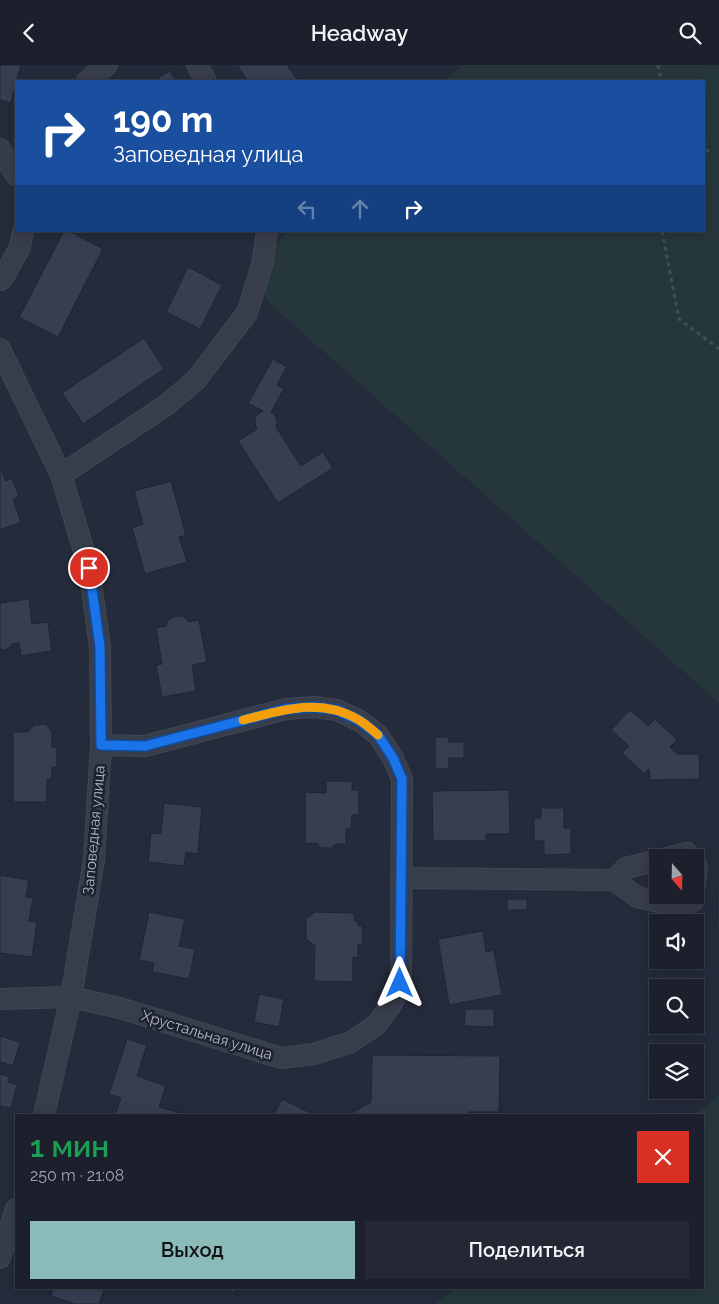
<!DOCTYPE html>
<html lang="ru">
<meta charset="utf-8">
<style>
:root{--surface:#1b202c;--page:#242834;--text:#f1f3f6;--muted:#a0a3a9;--line:#393e48;--accent:#8bbbb9}
body{margin:0;font-family:Raleway,sans-serif;background:var(--page);color:var(--text);height:100vh;display:flex;flex-direction:column;font-size:19px;white-space:nowrap}
*{box-sizing:border-box;margin:0}
p{font-size:16px;color:var(--muted)}
.icon{flex:none;width:28px;height:28px;fill:none;stroke:currentColor;stroke-width:2;stroke-linecap:round;stroke-linejoin:round}
.map{position:relative;flex:1;overflow:hidden}
.details{position:absolute;left:15px;top:1049px;width:689px;height:175px;display:flex;flex-direction:column;background:var(--surface);border-radius:0px;box-shadow:0 2px 12px #0003,0 0 0 1px var(--line)}
.details>*{flex:none}
.top-card{position:absolute;left:15px;top:15px;width:690px;height:152px;border-radius:0px;box-shadow:0 2px 12px #0003,0 0 0 1px var(--line);background:#1a4fa0;color:#fff;overflow:hidden}
.needle{width:32px;rotate:160deg}
.tools{position:absolute;left:649px;top:784px;display:grid;gap:10px}
.tools a{display:grid;place-items:center;width:55px;height:55px;border-radius:0px;background:var(--surface);box-shadow:0 2px 12px #0003,0 0 0 1px var(--line);font-size:25px}
.pin{position:absolute;display:grid;place-items:center;width:42px;height:42px;color:#fff;margin:-21px;border:2px solid #fff;border-radius:50%;box-shadow:0 1px 5px #0007}
.me{position:absolute;width:55px;margin:-28px;rotate:0deg;stroke-linejoin:round;filter:drop-shadow(0 0 4px #0008)}
.turn{display:flex;align-items:center;gap:18px;height:105px;padding:0 15px;font-size:22px}
.turn .icon{width:65px;height:65px;stroke-width:2.5}
.turn b{display:block;font-size:35px;line-height:42px}
.lanes{display:flex;align-items:center;height:48px;padding:0 15px;background:#0003;justify-content:center;gap:25px;direction:ltr}
.lanes .off{opacity:.35}
.round{display:grid;place-items:center;flex:none;width:52px;height:52px;border-radius:0px;background:var(--page)}
.headline{display:flex;align-items:center;justify-content:space-between;height:85px;padding:0 15px}
h1{font-size:30px;font-weight:600;line-height:38px;color:#1e9e55}
.action{display:flex;gap:10px;margin-top:auto;padding:10px 15px}
.action a{flex:1;height:58px;border-radius:0px;background:var(--accent);color:#111;font-size:20px;font-weight:600;line-height:58px;text-align:center}
.action a+a{background:var(--page);color:var(--text)}
header{display:flex;justify-content:space-between;align-items:center;height:65px;padding:0 15px;background:var(--surface);font-size:22px;font-weight:600}
.map>svg:first-child{display:block}
.green{fill:#26373c}
.building{fill:#373e52;stroke:#1f2432}
.lines{fill:none;stroke-linecap:round;stroke-linejoin:round}
.minor-casing{stroke:#414654;stroke-width:22}
.path{stroke:#3f5054;stroke-width:3;stroke-dasharray:4 4;stroke-linecap:butt}
.minor{stroke:#383d4c;stroke-width:20}
.route-casing{stroke:#114b97;stroke-width:12}
.route{stroke:#1a73e8;stroke-width:9}
.slow{stroke:#f59e0b;stroke-width:9}
.labels{text-anchor:middle;stroke-width:5;stroke-linejoin:round;paint-order:stroke}
.street-label{font-size:15px;fill:#b4b8c7;stroke:#1d2230}
</style>
<header><svg class="icon" aria-label="back" viewBox="0 0 24 24"><path d="M15 5l-7 7 7 7"/></svg>Headway<svg class="icon" aria-label="search" viewBox="0 0 24 24"><circle cx="10" cy="10" r="6"/><path d="M15 15l6 6"/></svg></header>
<div class="map">
<svg width="719" height="1239" viewBox="0 0 719 1239">
<rect width="100%" height="100%" fill="#242b3b"/>
<g class="green">
<polygon points="463,0 719,0 719,638 270,239 259,219 272,185 287,166 704,166 704,16 443,16"/>
<polygon points="719,1031 719,1239 434,1239 457,1223 702,1222 702,1050 693,1050"/>
</g>
<g class="building">
<polygon points="0,0 21,0 11,38 0,35"/>
<polygon points="237,0 287,0 298,16 248,16"/>
<polygon points="170,6 176,16 153,16"/>
<polygon points="64,166 69,166 103,184 58,272 19,252"/>
<polygon points="188,202 222,220 200,264 166,247"/>
<polygon points="144,273 164,304 83,359 62,328"/>
<polygon points="273,294 287,302 277,320 284,324 271,347 274,349 277,355 276,362 301,401 323,387 333,403 278,438 238,376 257,364 255,359 255,353 258,349 263,346 248,338"/>
<polygon points="1,404 6,416 12,413 19,432 13,434 21,457 0,465 0,405"/>
<polygon points="171,416 186,470 179,472 187,497 145,509 132,463 143,459 134,426"/>
<polygon points="29,534 32,559 48,557 52,586 21,591 19,578 12,579 9,583 4,585 0,584 0,538"/>
<polygon points="176,551 182,551 187,554 189,557 199,555 207,597 192,600 196,626 162,632 156,600 162,599 156,563 166,561 167,557 171,553"/>
<polygon points="630,645 648,661 655,654 677,675 670,682 677,689 699,689 700,714 650,715 649,704 644,709 622,688 629,681 611,665"/>
<polygon points="46,659 52,667 52,682 57,682 57,702 52,702 52,714 47,714 47,737 13,737 13,667 28,667 34,660"/>
<polygon points="435,672 449,672 449,677 464,677 464,693 449,693 449,704 435,704"/>
<polygon points="326,716 352,716 352,725 359,725 359,750 352,750 351,764 346,764 346,779 336,779 332,783 321,783 317,778 305,779 305,727 326,728"/>
<polygon points="509,725 510,769 486,769 486,776 433,776 432,726"/>
<polygon points="164,738 202,742 198,789 186,787 184,801 148,797 151,768 161,769"/>
<polygon points="541,743 564,743 564,763 571,763 571,789 544,790 544,776 534,776 534,753 541,753"/>
<polygon points="0,810 29,815 26,832 33,833 29,856 37,857 32,892 0,888"/>
<polygon points="718,818 719,818 719,866 717,866"/>
<rect x="507" y="834" width="20" height="11"/>
<polygon points="149,847 185,854 179,881 195,884 189,914 152,907 154,898 139,895"/>
<polygon points="315,847 354,848 354,856 358,856 358,861 363,861 362,880 358,880 358,893 353,892 353,917 314,916 315,881 306,874 306,854"/>
<polygon points="483,866 486,887 494,885 502,930 449,940 438,874"/>
<polygon points="259,929 284,934 279,962 254,957"/>
<polygon points="465,944 494,944 494,962 464,961"/>
<polygon points="0,971 20,977 13,1001 0,997"/>
<polygon points="127,974 147,980 137,1011 166,1021 159,1042 184,1049 183,1050 115,1050 121,1033 109,1029"/>
<polygon points="372,990 500,991 499,1047 468,1047 468,1050 348,1050 371,1037"/>
<polygon points="0,1009 10,1012 8,1017 17,1020 11,1043 1,1041 0,1046"/>
<polygon points="282,1034 315,1050 274,1050"/>
<polygon points="53,1222 105,1222 99,1239 75,1239 51,1231"/>
<polygon points="223,1222 237,1222 234,1228"/>
</g>
<g class="lines">
<g class="minor-casing">
<g id="minor">
<polyline points="197,0 206,16"/>
<polyline points="87,16 107,0"/>
<polyline points="0,84 16,110"/>
<polyline points="0,215 3,213 20,182 23,166"/>
<polyline points="0,284 61,410 89,503 100,582 101,680 94,795 71,932 44,1050"/>
<polyline points="61,410 165,341 196,315 247,248 262,200 267,166"/>
<polyline points="670,792 687,788 690,792"/>
<polyline points="695,799 697,802 695,819"/>
<polyline points="401,813 614,815 637,832 681,842 693,836 693,830"/>
<polyline points="614,815 626,803 658,795"/>
<polyline points="0,934 71,932 120,943 281,993 314,989 351,977 376,960 391,940 401,917 402,714 393,693 378,670 360,656 337,645 314,642 286,644 145,681 101,680"/>
<polyline points="0,1193 16,1144"/>
</g>
</g>
<g class="path">
<polyline points="658,0 659,8 664,16"/>
<polyline points="704,77 708,85 704,88"/>
<polyline points="662,166 679,254 719,284"/>
</g>
<use href="#minor" class="minor"/>
</g>
<g class="lines">
<g class="route-casing">
<polyline id="route" points="89,503 100,582 101,680 145,681 286,644 314,642 337,645 360,656 378,670 393,693 402,714 400,918"/>
</g>
<use href="#route" class="route"/>
<path class="slow" d="M243,655C283,645 321,632 359,655C366,659 372,665 378,670"/>
</g>
<g class="labels">
<g class="street-label">
<text transform="translate(94 765) rotate(-85)" y="5">Заповедная улица</text>
<text transform="translate(207 970) rotate(17)" y="5">Хрустальная улица</text>
</g>
</g>
</svg>
<div class="tools">
<a><svg class="needle" viewBox="-14 -14 28 28"><path d="M0-13l5 13h-10z" fill="#e53935"/><path d="M0 13l5-13h-10z" fill="#a0a3a9"/></svg></a>
<a><svg class="icon" aria-label="sound" viewBox="0 0 24 24"><path d="M4 9h4l5-4v14l-5-4H4zM17 9q2 3 0 6"/></svg></a>
<a><svg class="icon" aria-label="search" viewBox="0 0 24 24"><circle cx="10" cy="10" r="6"/><path d="M15 15l6 6"/></svg></a>
<a><svg class="icon" aria-label="layers" viewBox="0 0 24 24"><path d="M12 4l9 5-9 5-9-5zM3 14l9 5 9-5"/></svg></a>
</div>
<div class="pin" style="left:89px;top:503px;background:#d93025"><svg class="icon" aria-label="arrive" viewBox="0 0 24 24"><path d="M6 21V4h12l-3 4 3 4H6"/></svg></div>
<svg class="me" style="left:400px;top:918px" viewBox="-20 -20 40 40"><path d="M0-17L14 15 0 8-14 15z" fill="#1a73e8" stroke="#fff" stroke-width="4"/></svg>
<div class="top-card">
<div class="turn"><svg class="icon" aria-label="right" viewBox="0 0 24 24"><path d="M7 20v-9h11M14 6l5 5-5 5"/></svg><div><b>190 m</b>Заповедная улица</div></div>
<div class="lanes"><svg class="icon off" aria-label="left" viewBox="0 0 24 24"><path d="M17 20v-9H6M10 6l-5 5 5 5"/></svg><svg class="icon off" aria-label="ahead" viewBox="0 0 24 24"><path d="M12 20V5M6 11l6-6 6 6"/></svg><svg class="icon" aria-label="right" viewBox="0 0 24 24"><path d="M7 20v-9h11M14 6l5 5-5 5"/></svg></div>
</div>
<section class="details">
<div class="headline"><div><h1>1 мин</h1><p>250 m · 21:08</p></div><a class="round" style="background:#d93025;color:#fff"><svg class="icon" aria-label="close" viewBox="0 0 24 24"><path d="M6 6l12 12M18 6L6 18"/></svg></a></div>
<div class="action"><a>Выход</a><a>Поделиться</a></div>
</section>
</div>
